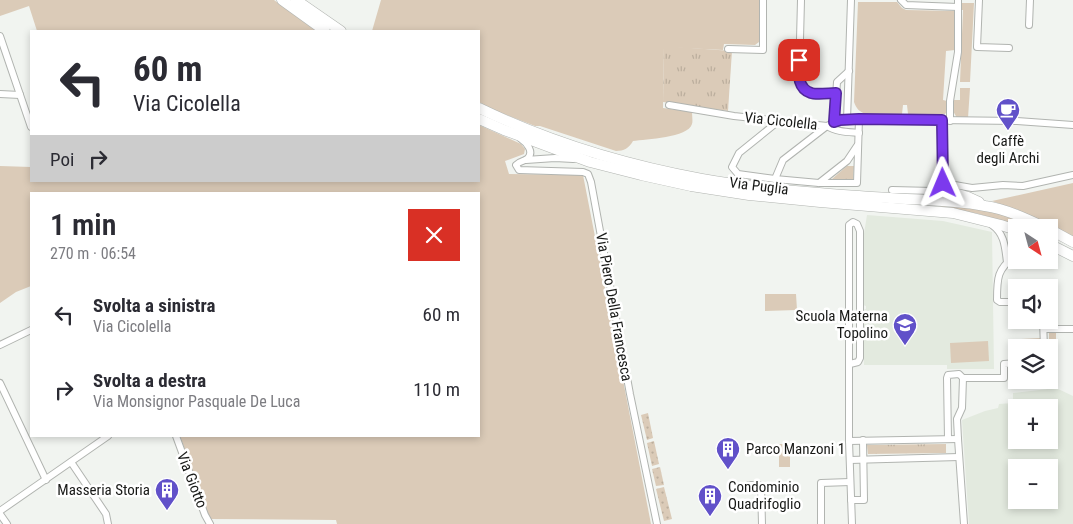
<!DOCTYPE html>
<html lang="it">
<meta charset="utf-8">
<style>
:root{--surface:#fff;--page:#f2f2f3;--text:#2b2b33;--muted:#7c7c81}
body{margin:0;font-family:"Roboto Condensed",sans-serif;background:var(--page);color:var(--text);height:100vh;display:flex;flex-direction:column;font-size:19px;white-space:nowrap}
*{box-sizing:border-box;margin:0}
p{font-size:16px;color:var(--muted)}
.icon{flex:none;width:28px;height:28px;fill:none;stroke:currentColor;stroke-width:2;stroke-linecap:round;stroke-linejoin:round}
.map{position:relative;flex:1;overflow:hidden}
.details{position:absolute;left:30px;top:192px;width:450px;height:245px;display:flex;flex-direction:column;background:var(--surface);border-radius:0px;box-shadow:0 2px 8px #0003}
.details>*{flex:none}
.hud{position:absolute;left:30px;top:30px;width:450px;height:152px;border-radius:0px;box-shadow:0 2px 8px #0003;background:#fff;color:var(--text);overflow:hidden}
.needle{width:32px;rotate:144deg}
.fabs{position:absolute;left:1008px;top:219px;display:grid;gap:10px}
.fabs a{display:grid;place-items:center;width:50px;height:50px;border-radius:0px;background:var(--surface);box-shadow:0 2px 8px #0003;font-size:25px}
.pin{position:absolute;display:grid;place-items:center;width:42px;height:42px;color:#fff;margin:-21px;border-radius:10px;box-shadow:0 2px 8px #0006}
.me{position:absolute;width:55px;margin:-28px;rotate:359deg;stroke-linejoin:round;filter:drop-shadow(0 0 4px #0008)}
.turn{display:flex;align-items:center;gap:18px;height:105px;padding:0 20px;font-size:22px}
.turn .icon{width:65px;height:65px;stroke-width:2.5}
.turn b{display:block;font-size:35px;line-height:42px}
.then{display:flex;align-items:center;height:48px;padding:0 20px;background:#0003;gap:10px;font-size:19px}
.round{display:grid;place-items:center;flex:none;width:52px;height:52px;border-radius:0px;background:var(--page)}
.summary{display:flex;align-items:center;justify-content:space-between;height:85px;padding:0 20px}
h1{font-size:30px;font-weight:600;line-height:38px}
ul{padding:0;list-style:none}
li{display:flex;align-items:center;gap:15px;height:75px;padding:0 20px}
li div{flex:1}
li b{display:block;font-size:19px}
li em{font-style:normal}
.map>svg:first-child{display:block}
.built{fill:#e3eadf;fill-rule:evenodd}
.grass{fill:#dbcbb8}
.park{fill:url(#park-tufts)}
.garden{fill:url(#garden-dots)}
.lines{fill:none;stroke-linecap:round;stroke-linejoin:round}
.minor-casing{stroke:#b1b4b0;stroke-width:8}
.trunk-casing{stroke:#b1b4b0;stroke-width:11}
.minor{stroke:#fff;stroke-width:6}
.trunk{stroke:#fff;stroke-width:10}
.route-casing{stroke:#51269a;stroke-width:12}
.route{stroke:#7c3aed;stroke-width:9}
.labels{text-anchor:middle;stroke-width:5;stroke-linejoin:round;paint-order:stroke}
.street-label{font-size:15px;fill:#181917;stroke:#fff}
.poi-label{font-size:15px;fill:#181917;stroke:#fff;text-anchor:end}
</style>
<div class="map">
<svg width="1073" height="524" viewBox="0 0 1073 524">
<defs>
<pattern id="park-tufts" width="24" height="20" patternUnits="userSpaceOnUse" patternTransform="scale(1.25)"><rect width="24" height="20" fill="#dbcbb8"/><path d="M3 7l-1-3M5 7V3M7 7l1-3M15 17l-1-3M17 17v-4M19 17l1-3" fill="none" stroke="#bbae9d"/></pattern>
<pattern id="garden-dots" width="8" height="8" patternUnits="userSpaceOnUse" patternTransform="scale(1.25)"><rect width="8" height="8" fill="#dbcbb8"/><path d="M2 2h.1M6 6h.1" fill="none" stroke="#bbae9d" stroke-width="1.8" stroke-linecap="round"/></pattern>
</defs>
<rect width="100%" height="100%" fill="#f1f4f0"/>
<g class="built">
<polygon points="867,215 943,221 992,232 994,369 947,369 947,365 864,365 863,310 866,309 866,306 863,305 863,240"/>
<path d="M1056,388L1073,396V524H969L962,420L985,411L998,408L999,404L1013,403V393ZM1016,408H1049V440H1016ZM1016,468H1049V500H1016Z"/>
</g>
<g class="grass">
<polygon points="0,0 274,0 316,31 37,31 29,6 0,16"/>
<path d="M381,0H759V42L755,45L724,44L723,50L664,47L663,108L692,112C692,116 693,121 692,124C688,138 646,139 633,141C629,148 624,151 616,151L540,126H535L494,110L479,102V31H372Z"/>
<path d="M858,2H897L902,8L906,10L955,11V50L946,51L943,100L947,101V112L945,114H908L907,105H903L902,114H867C860,113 856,108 854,102Z"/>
<polygon points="962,3 974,3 970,82 960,82 963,10 962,10"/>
<polygon points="960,88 970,88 968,118 957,118 953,111 954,100 960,100"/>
<polygon points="479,125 521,144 525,149 524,154 505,161 509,174 583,175 651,524 337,524 336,520 210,519 180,436 479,436 479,194 31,194 31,286 16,292 0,303 0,166 31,167 31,181 479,181"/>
<polygon points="1073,183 1073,238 1049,224 1025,213 992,201"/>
<polygon points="940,205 983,210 1005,215 1039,227 1022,227 979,214 939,206"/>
<polygon points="765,294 796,294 797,310 765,311"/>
<polygon points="1049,333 1056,333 1056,364 1050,364 1049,350 1052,350 1051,347 1049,346"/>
<polygon points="1040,338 1040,347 1021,347 1021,339"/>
<polygon points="988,341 989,361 951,363 950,343"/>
<rect x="779" y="444" width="11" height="23"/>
</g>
<g class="park">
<polygon points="664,46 732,51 728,111 663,102"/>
<polygon points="847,166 854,166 853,179 832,179"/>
<polygon points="946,444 946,453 868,454 867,445"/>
</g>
<g class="garden">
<polygon points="648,413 653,438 647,440 641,415"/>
<polygon points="654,441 659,464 652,466 647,443"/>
<polygon points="660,467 664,485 656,486 652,469"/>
<polygon points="664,487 672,519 664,521 656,489"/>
</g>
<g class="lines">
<g class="minor-casing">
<g id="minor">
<path d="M801,0L799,79C809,98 817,93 836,93"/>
<polyline points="901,0 906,5 958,7"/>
<polyline points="979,0 977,47 1009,48"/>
<polyline points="1029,25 1030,0"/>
<polyline points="0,36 31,127"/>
<polyline points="728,49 763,50 763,0"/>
<polyline points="0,94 20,95"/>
<path d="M669,105L734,116L827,126C839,119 846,120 859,119L1017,121L1073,125"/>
<polyline points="780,120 739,153 732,167 738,174 775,179 819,183 857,183 859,119"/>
<polyline points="847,120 851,0"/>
<polyline points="942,121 943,183"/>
<polyline points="950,121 950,101 958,52 958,0"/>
<polyline points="834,122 837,82 849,71"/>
<path d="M521,139C527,143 534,152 528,158C524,162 521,160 516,165L519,170L583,172L588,174L591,182L630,394L657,524"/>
<polyline points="526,160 555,158 573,159"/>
<path d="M775,179L783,160L827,126C836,132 848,132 859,133"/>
<polyline points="819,183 847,161 857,146"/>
<polyline points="943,183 972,188 1003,185 1023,186 1073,175"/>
<polyline points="892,190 933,191 943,183"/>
<path d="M992,225C1005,234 1005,248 1007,262"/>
<path d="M1016,255C997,269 997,278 997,300L1000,302H1016"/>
<polyline points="1043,320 1044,348"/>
<polyline points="1044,329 1073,329"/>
<polyline points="0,345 31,330"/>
<polyline points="850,364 858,362 860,358 860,231 857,224 853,222 849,225 849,441 852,524"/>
<polyline points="963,378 1004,378 1004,364 1016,363"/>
<polyline points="0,383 46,480"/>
<polyline points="176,436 205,515 210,524"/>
<polyline points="948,439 947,378 948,375 959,374 963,378 962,408 957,419 958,439 964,524"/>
<polyline points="849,441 958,439"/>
<polyline points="850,460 959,457"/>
<polyline points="71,462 106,514 108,524"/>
<polyline points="749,485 759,485 761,486 762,524"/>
<polyline points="851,500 864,500 863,440"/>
<polyline points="0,511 108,436"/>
<polyline points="0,514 7,524"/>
<polyline points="821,524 821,483 850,482"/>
</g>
</g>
<g class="trunk-casing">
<g id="trunk">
<polyline points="282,0 325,31"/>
<polyline points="296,0 341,31"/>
<path d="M479,108C549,142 626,165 702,179C741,186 780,190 819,193C848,196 877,197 906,199C932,200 959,201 985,206C1006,209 1027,219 1046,228"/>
<polyline points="479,119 504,130 590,162 641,175 691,186 749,195 820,202 953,213 1001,225 1016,230"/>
<polyline points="943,183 948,191 968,197 979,202"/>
<polyline points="1049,229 1073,242"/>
<polyline points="1049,244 1073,256"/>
</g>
</g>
<use href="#minor" class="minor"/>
<use href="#trunk" class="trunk"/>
</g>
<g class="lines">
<g class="route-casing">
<path id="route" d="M799,60C799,71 796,88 811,93C816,95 830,93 836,93L834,122L840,120L859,119L942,120L943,183"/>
</g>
<use href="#route" class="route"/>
</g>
<defs>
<g id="cafe-pin" transform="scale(1.25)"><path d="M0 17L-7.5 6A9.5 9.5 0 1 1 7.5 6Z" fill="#6151c9" stroke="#fff"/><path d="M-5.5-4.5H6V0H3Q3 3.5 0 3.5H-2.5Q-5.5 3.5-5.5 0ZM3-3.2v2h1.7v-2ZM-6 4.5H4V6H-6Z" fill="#fff"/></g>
<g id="school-pin" transform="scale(1.25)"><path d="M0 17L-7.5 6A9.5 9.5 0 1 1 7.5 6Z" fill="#6151c9" stroke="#fff"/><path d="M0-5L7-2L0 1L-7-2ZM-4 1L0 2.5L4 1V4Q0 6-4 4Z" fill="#fff"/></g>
<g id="building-pin" transform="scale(1.25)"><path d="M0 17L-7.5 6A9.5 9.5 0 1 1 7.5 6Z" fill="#6151c9" stroke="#fff"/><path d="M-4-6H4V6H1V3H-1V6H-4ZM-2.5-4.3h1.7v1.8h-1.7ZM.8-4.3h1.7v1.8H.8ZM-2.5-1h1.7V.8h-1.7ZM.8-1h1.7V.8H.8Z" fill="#fff"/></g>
</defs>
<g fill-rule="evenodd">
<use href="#cafe-pin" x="1008" y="110"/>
<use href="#school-pin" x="905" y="325"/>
<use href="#building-pin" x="728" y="449"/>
<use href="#building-pin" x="167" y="490"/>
<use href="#building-pin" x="710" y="496"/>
</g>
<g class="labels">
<g class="street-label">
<text transform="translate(781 121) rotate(6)" y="5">Via Cicolella</text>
<text transform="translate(759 186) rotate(7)" y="5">Via Puglia</text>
<text transform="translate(614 307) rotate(80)" y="5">Via Piero Della Francesca</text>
<text transform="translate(192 480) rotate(69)" y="5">Via Giotto</text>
</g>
<g class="poi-label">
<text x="1008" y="146" text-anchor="middle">Caffè<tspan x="1008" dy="17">degli Archi</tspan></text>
<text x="888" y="321">Scuola Materna<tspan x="888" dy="17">Topolino</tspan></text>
<text x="746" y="454" text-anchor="start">Parco Manzoni 1</text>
<text x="728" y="492" text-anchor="start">Condominio<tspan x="728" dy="17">Quadrifoglio</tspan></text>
<text x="150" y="495">Masseria Storia</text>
</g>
</g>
</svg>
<div class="fabs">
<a><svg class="needle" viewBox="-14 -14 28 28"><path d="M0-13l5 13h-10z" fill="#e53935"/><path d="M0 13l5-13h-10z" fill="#7c7c81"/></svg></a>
<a><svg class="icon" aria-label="sound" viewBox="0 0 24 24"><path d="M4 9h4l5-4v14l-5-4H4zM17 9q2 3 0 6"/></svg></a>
<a><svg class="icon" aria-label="layers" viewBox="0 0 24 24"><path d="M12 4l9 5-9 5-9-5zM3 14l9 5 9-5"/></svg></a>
<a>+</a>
<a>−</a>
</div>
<div class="pin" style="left:799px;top:60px;background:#d93025"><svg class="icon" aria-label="arrive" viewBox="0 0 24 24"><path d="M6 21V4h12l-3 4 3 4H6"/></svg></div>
<svg class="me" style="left:943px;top:183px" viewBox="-20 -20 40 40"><path d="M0-17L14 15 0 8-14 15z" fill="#7c3aed" stroke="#fff" stroke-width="4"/></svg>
<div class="hud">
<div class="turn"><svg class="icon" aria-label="left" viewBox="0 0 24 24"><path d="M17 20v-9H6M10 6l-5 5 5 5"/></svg><div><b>60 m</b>Via Cicolella</div></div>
<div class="then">Poi<svg class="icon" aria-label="right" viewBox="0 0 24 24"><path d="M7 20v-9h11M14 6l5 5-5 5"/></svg></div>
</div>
<section class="details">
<div class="summary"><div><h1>1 min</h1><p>270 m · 06:54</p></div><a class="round" style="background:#d93025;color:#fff"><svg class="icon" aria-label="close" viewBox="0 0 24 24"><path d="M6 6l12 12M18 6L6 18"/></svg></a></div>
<ul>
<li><svg class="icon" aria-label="left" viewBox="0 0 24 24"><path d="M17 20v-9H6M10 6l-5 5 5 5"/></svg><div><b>Svolta a sinistra</b><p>Via Cicolella</p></div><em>60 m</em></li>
<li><svg class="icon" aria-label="right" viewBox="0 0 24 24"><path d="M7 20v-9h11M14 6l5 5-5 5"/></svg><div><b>Svolta a destra</b><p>Via Monsignor Pasquale De Luca</p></div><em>110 m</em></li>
</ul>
</section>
</div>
